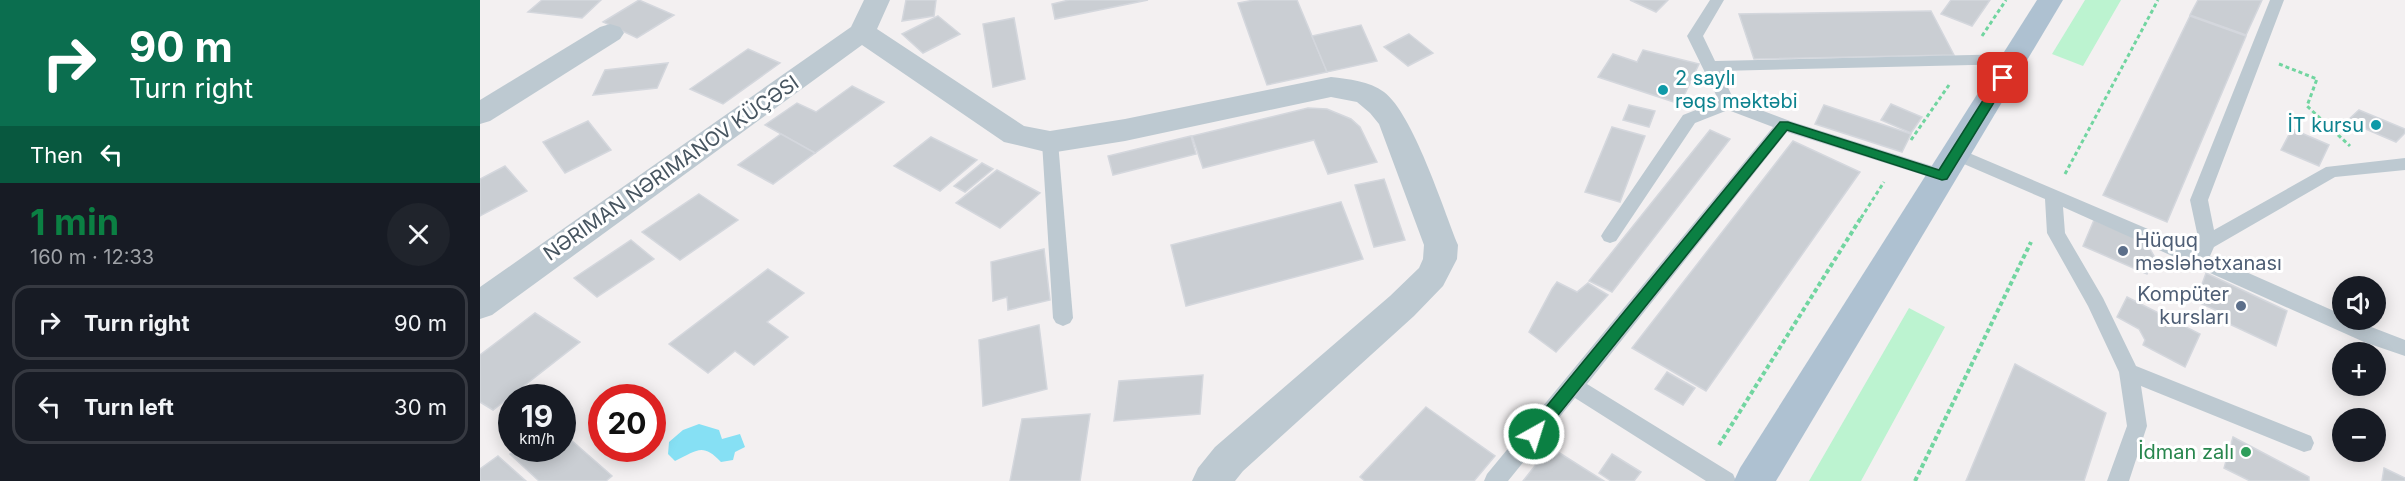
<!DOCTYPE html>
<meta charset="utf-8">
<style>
:root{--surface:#171b24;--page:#20242c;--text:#f1f3f6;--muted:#9ea1a6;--line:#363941;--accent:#0b8043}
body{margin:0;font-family:Inter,sans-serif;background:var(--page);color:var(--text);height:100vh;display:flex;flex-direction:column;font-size:22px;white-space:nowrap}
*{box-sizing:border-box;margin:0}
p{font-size:20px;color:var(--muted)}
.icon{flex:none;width:33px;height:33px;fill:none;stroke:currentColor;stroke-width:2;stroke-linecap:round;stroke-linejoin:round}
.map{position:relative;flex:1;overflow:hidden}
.details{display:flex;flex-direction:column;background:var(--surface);width:480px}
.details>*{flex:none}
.top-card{background:#0b6e4f;color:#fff;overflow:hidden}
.tools{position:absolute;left:1852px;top:276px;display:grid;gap:12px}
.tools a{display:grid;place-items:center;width:54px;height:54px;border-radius:50%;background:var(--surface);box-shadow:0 3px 15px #0003;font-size:30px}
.speed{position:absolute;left:18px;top:384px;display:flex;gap:12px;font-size:30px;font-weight:700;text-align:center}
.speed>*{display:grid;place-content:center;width:78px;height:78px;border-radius:50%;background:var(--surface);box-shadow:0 3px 15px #0003;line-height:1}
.speed small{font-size:15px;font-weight:400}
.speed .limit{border:9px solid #d22;background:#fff;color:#111}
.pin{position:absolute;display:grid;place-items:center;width:51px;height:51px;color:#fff;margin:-26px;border-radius:12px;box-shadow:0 3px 9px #0006}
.me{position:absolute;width:66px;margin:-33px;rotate:39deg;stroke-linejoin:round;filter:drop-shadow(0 0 4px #0008)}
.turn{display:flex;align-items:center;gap:21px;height:126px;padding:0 30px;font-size:27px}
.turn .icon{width:78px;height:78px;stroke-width:2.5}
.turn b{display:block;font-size:42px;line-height:51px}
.then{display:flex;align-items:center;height:57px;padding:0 30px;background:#0003;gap:12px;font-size:22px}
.round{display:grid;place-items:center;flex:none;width:63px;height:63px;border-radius:32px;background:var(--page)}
.headline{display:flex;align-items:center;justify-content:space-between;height:102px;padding:0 30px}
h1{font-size:36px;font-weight:700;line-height:45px;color:var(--accent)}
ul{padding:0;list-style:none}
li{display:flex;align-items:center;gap:18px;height:75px;margin:0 12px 9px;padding:0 18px;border:3px solid var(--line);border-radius:18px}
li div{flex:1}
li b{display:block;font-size:22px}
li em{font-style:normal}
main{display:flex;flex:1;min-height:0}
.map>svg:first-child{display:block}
.green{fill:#bcf3d0}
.water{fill:#86e0f4}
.building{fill:#caced3;stroke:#d4d7dd;stroke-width:1.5}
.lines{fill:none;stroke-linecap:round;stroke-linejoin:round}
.path-far1{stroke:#71d5a0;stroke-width:3;stroke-dasharray:4 3;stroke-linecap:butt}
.path{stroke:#71d5a0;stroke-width:4;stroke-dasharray:4.5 3;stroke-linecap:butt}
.service{fill:#bdc9d1;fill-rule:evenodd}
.minor{fill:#bdc9d1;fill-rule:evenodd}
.primary{fill:#aec1d1;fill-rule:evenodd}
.route{fill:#0b8043;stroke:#07532c;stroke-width:1.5}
.culture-dot{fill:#0f9aa8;stroke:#fff;stroke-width:2}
.service-dot{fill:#5c6f8a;stroke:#fff;stroke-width:2}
.leisure-dot{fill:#2e9e5b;stroke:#fff;stroke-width:2}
.labels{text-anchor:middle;stroke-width:6;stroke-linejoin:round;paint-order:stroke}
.culture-label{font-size:20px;fill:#0d838f;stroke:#fff;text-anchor:start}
.street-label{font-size:20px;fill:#475560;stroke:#fff}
.service-label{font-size:20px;fill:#4e5e75;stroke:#fff;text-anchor:start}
.leisure-label{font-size:20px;fill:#27864d;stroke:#fff;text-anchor:end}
</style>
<main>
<section class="details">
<div class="top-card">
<div class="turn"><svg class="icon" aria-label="right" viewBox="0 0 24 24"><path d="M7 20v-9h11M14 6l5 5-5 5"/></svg><div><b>90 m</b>Turn right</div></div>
<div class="then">Then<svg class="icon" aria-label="left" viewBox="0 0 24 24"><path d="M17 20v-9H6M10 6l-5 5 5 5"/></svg></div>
</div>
<div class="headline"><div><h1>1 min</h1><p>160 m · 12:33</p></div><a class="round"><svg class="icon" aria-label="close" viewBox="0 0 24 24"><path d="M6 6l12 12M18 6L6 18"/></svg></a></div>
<ul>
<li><svg class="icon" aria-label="right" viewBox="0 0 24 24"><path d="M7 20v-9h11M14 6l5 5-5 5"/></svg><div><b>Turn right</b></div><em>90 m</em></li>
<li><svg class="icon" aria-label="left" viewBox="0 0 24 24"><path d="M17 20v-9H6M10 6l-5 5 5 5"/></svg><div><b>Turn left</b></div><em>30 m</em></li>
</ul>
</section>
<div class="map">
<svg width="1925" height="481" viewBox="0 0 1925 481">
<rect width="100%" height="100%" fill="#f3f0f1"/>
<g class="green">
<polygon points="1605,0 1641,0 1603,66 1572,54"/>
<polygon points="1429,308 1465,327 1381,481 1329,481"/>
</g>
<path class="water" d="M219,424L239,430L242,439L260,434L265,447L255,452L253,460L241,462C222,442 217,451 195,461L188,454L189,442L203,430Z"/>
<g class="building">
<polygon points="62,0 121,0 102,18 48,12"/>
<polygon points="159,0 194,15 157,38 123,22"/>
<polygon points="426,0 456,0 454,16 422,21"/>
<polygon points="589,0 668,0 575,19 572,4"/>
<polygon points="774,0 817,0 847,72 787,85 758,3"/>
<polygon points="1150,0 1188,0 1176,12"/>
<polygon points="1471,0 1510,0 1492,26 1461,14"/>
<polygon points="1718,0 1782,0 1766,35 1710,15"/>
<polygon points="1451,11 1474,55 1274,59 1259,14"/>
<polygon points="458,16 480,34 443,53 422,34"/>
<polygon points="1710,16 1766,36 1687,222 1623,195"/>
<polygon points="534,18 545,79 513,87 503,24"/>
<polygon points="881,25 897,61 847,72 832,36"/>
<polygon points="929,34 953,53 928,66 904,47"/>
<polygon points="268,49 300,63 243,104 210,89"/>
<polygon points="1163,50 1219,64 1200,104 1118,77 1133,54 1157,62"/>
<polygon points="188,63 177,88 113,95 125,70"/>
<polygon points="372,86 404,102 335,153 285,125 317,103 336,112"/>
<polygon points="1411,104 1442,117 1431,133 1401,120"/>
<polygon points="1149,105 1175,111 1169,127 1143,120"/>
<polygon points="1344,105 1431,134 1422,152 1335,124"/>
<polygon points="828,108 847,109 871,119 880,127 897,162 848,174 834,140 723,168 712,136"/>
<polygon points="1879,110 1925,129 1925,133 1916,142 1867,121"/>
<polygon points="108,121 131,150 85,173 63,142"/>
<polygon points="1132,127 1165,136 1140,202 1105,192"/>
<polygon points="1812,129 1849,145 1839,166 1801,150"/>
<polygon points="1230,130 1250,139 1132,292 1109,281"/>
<polygon points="301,134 335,153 293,184 258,165"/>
<polygon points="711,136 716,154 633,175 628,156"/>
<polygon points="451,137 497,160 460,191 414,166"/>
<polygon points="1313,141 1380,172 1226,391 1152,348"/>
<polygon points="502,163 513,169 485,192 474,186"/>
<polygon points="25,166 47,191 0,216 0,179"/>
<polygon points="517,170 560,193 520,228 476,203"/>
<polygon points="904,179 925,240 894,247 875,185"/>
<polygon points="219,194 258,220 200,260 162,232"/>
<polygon points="861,202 883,259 706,306 691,245"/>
<polygon points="1614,220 1666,242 1674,256 1667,274 1603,246"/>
<polygon points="151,240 174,259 117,297 94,278"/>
<polygon points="564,249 570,300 528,310 527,297 513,301 511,262"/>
<polygon points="288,269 324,293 287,322 308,337 274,365 255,351 228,373 189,344"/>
<polygon points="1726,273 1807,311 1796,346 1743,321 1744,314 1716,301"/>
<polygon points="1077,282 1097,292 1108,283 1128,295 1076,352 1049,332 1072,289"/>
<polygon points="1647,297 1720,334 1705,367 1663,345 1665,340 1659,329 1637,317"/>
<polygon points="55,313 100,342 13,410 0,402 0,355"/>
<polygon points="559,325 567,389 503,406 499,340"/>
<polygon points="1535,364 1626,413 1604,481 1486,481"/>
<polygon points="1187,372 1215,388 1203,405 1175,389"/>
<polygon points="723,375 720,414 634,421 639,381"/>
<polygon points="946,407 1015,456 994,481 885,481 880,477"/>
<polygon points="610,414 600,481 530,481 542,419"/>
<polygon points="82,432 132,476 126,481 59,481 30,454 38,448 82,448"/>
<polygon points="1753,437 1829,477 1829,481 1770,481 1744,468"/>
<polygon points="1070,447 1124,481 1043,481"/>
<polygon points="1132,454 1161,472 1154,481 1131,481 1119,473"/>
<polygon points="18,456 46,481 0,481 0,469"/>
<polygon points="1904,468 1925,478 1925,481 1902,481"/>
</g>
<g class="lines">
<g class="path-far1">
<polyline points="1502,36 1526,0"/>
<polyline points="1799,64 1837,79 1827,106 1870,146"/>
<polyline points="1431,140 1469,85"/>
<polyline points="1585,174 1678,0"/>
<polyline points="1381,218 1404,182"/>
</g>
<g class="path">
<polyline points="1239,445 1382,216"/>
<polyline points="1435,481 1551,242"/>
</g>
<g class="service">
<polygon points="1230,0 1244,0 1223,36 1235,61 1535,54 1543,59 1535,64 1240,71 1254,100 1310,121 1468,171 1471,175 1468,179 1462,181 1307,132 1107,384 1253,474 1256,481 1226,481 1095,398 1028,481 1004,481 1007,474 1293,127 1248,110 1215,123 1136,241 1130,243 1124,241 1121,236 1124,231 1203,115 1239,101 1207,36"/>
<polygon points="1790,0 1804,0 1728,200 1734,230 1846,167 1925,158 1925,170 1855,177 1734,247 1730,256 1863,315 1863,320 1873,320 1925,340 1925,356 1884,342 1583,207 1585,233 1623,298 1656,366 1831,436 1834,443 1831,450 1824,452 1661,386 1667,426 1649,481 1627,481 1647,426 1639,372 1608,306 1567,233 1565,199 1470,158 1468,154 1470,150 1482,150 1715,249 1719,242 1710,200"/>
<polygon points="570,136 576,138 578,142 593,318 590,323 583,326 576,323 573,318 562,142 564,138"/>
</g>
<g class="minor">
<path d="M384,0H410L397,29L544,126L570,131L645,119L851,77C869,79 889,81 904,92C933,114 963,208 978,245L977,259L963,286L934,316L763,471L755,481H712L718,468L735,447L910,296L939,268L943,259L944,245L899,124L890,113L877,102L851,97L645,141L570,153L524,142L382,45L12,315L0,319V287L371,27Z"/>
<polygon points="130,24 140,27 144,33 140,39 10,121 0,124 0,100 120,27"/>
</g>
<polygon class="primary" points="1557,0 1583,0 1296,481 1254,481 1260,468"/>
</g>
<polygon class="route" points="1523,74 1529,78 1467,179 1462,180 1307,130 1059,439 1054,441 1048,439 1046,434 1048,429 1300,122 1308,122 1459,170 1519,75"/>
<g class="culture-dot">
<circle cx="1183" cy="90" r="6"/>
<circle cx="1896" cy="125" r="6"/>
</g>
<g class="service-dot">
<circle cx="1643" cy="251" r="6"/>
<circle cx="1761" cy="306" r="6"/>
</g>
<circle class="leisure-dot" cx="1766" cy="452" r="6"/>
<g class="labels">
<g class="culture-label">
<text x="1195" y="85">2 saylı<tspan x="1195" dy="23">rəqs məktəbi</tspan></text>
<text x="1884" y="132" text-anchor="end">İT kursu</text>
</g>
<g class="street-label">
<text transform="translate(191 168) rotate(-35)" y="7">NƏRIMAN NƏRIMANOV KÜÇƏSI</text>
</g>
<g class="service-label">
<text x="1655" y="247">Hüquq<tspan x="1655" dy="23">məsləhətxanası</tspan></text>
<text x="1749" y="301" text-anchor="end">Kompüter<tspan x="1749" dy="23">kursları</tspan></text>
</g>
<g class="leisure-label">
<text x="1754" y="459">İdman zalı</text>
</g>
</g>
</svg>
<div class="tools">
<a><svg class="icon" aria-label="sound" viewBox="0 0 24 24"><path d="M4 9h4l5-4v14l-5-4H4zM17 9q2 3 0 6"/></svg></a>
<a>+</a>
<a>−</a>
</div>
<div class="speed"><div>19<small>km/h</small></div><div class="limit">20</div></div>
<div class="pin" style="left:1523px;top:78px;background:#d93025"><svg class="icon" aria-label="arrive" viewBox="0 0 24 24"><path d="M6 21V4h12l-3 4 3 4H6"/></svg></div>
<svg class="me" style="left:1054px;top:434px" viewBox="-20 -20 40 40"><circle r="17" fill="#0b8043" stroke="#fff" stroke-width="3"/><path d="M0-11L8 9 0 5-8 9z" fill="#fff"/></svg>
</div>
</main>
